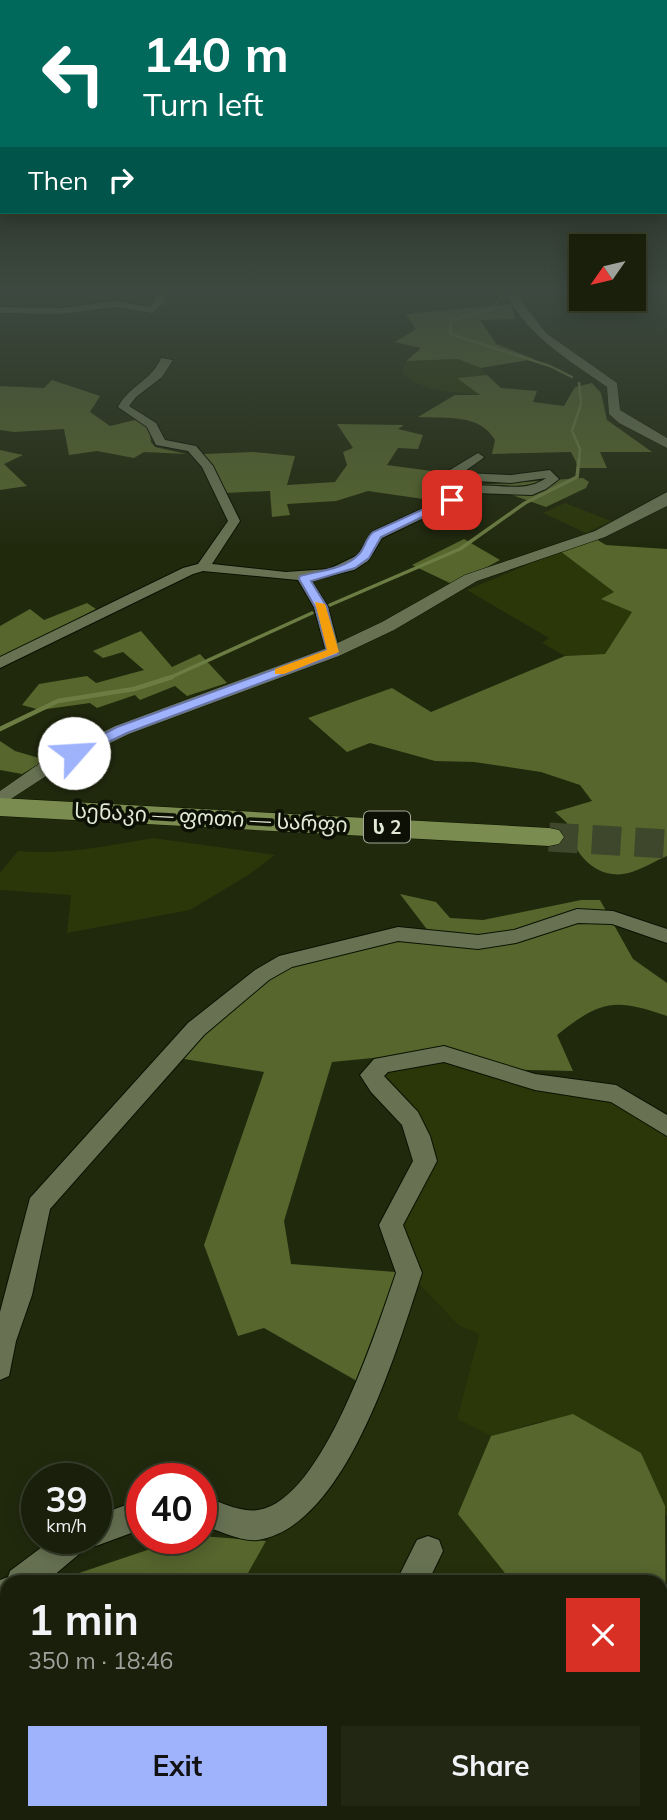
<!DOCTYPE html>
<meta charset="utf-8">
<style>
:root{--surface:#191f0a;--page:#222713;--text:#f1f3f6;--muted:#9fa29c;--line:#373d2b;--accent:#9fb3fd}
body{margin:0;font-family:Mulish,"Noto Sans Georgian",sans-serif;background:var(--page);color:var(--text);height:100vh;display:flex;flex-direction:column;font-size:26px;white-space:nowrap}
*{box-sizing:border-box;margin:0}
p{font-size:23px;color:var(--muted)}
.icon{flex:none;width:38px;height:38px;fill:none;stroke:currentColor;stroke-width:2;stroke-linecap:round;stroke-linejoin:round}
.map{position:relative;flex:1;overflow:hidden}
.drawer{position:absolute;left:0px;top:1575px;width:668px;height:245px;display:flex;flex-direction:column;background:var(--surface);border-radius:21px 21px 0 0;box-shadow:0 4px 18px #0003,0 0 0 2px var(--line)}
.drawer>*{flex:none}
.top-card{position:absolute;left:0px;top:0px;width:668px;height:214px;box-shadow:0 4px 18px #0003,0 0 0 2px var(--line);background:#00695c;color:#fff;overflow:hidden}
.needle{width:46px;rotate:236deg}
.buttons{position:absolute;left:569px;top:234px;display:grid;gap:14px}
.buttons a{display:grid;place-items:center;width:77px;height:77px;border-radius:0px;background:var(--surface);box-shadow:0 4px 18px #0003,0 0 0 2px var(--line);font-size:35px}
.speed{position:absolute;left:21px;top:1463px;display:flex;gap:14px;font-size:35px;font-weight:700;text-align:center}
.speed>*{display:grid;place-content:center;width:91px;height:91px;border-radius:50%;background:var(--surface);box-shadow:0 4px 18px #0003,0 0 0 2px var(--line);line-height:1}
.speed small{font-size:18px;font-weight:400}
.speed .limit{border:10px solid #d22;background:#fff;color:#111}
.pin{position:absolute;display:grid;place-items:center;width:60px;height:60px;color:#fff;margin:-30px;border-radius:14px;box-shadow:0 4px 10px #0006}
.me{position:absolute;width:77px;margin:-38px;rotate:64deg;stroke-linejoin:round;filter:drop-shadow(0 0 5px #0008)}
.turn{display:flex;align-items:center;gap:24px;height:147px;padding:0 28px;font-size:32px}
.turn .icon{width:91px;height:91px;stroke-width:2.5}
.turn b{display:block;font-size:49px;line-height:60px}
.then{display:flex;align-items:center;height:66px;padding:0 28px;background:#0003;gap:14px;font-size:26px}
.round{display:grid;place-items:center;flex:none;width:74px;height:74px;border-radius:0px;background:var(--page)}
.headline{display:flex;align-items:center;justify-content:space-between;height:119px;padding:0 28px}
h1{font-size:42px;font-weight:700;line-height:52px}
.button{display:flex;gap:14px;margin-top:auto;padding:14px 28px}
.button a{flex:1;height:80px;border-radius:0px;background:var(--accent);color:#111;font-size:28px;font-weight:700;line-height:80px;text-align:center}
.button a+a{background:var(--page);color:var(--text)}
.map>svg:first-child{display:block}
.built{fill:#262f0b}
.green{fill:#2b3609}
.forest{fill:#56662d}
.lines{fill:none;stroke-linecap:round;stroke-linejoin:round}
.stream-far2{stroke:#6c7d43;stroke-width:2.5}
.stream-far1{stroke:#6c7d43;stroke-width:3.5}
.stream{stroke:#6c7d43;stroke-width:4.5}
.trunk-tunnel{stroke:#3e462b;stroke-width:29;stroke-dasharray:29 14;stroke-linecap:butt}
.minor-casing{stroke:#0b1100;stroke-width:2}
.tertiary-casing{stroke:#0b1100;stroke-width:1}
.trunk-casing{stroke:#0b1100;stroke-width:1}
.minor{fill:#687253;fill-rule:evenodd}
.tertiary{fill:#687253;fill-rule:evenodd}
.trunk{fill:#7a8c4f;fill-rule:evenodd}
.route{fill:#9fb3fd;stroke:#6774a4;stroke-width:2}
.slow{fill:#f59e0b}
.labels{text-anchor:middle;stroke-width:7;stroke-linejoin:round;paint-order:stroke}
.shield{fill:#0d1005;stroke:#a3a898;stroke-width:2}
.shield-label{font-size:19px;font-weight:bold;fill:#e3e9d7}
.street-label{font-size:21px;fill:#e3e9d7;stroke:#0d1005}
</style>
<div class="map">
<svg width="667" height="1820" viewBox="0 0 667 1820">
<rect width="100%" height="100%" fill="#21290d"/>
<g class="built">
<polygon points="409,1273 458,1325 479,1333 457,1419 491,1436 458,1514 512,1582 243,1582 278,1520 308,1494"/>
<polygon points="111,1813 559,1813 556,1820 107,1820"/>
</g>
<g class="green">
<path d="M458,359L481,368L487,375L458,378L481,395C454,391 425,394 402,373L406,361Z"/>
<polygon points="565,503 611,521 586,533 543,513"/>
<polygon points="560,551 614,592 602,599 633,612 605,654 565,656 542,643 549,638 467,590"/>
<path d="M153,838L275,855L250,874L190,910L67,933L71,895L0,890V873L18,851C63,855 108,846 153,838Z"/>
<polygon points="444,1054 577,1086 667,1127 667,1517 641,1453 543,1421 491,1436 457,1419 479,1334 458,1325 409,1273 391,1225 425,1161 419,1134 378,1087 382,1065"/>
</g>
<g class="forest">
<polygon points="512,304 515,319 480,320 496,344 534,359 481,368 458,359 406,361 421,348 395,342 416,329 406,314"/>
<path d="M487,375L501,388L537,391L533,402L564,406L575,387L592,383L601,393L607,420L652,452H600L607,468H579L571,452L492,454L495,440C479,413 447,419 418,417L455,395H480L457,378Z"/>
<polygon points="52,380 100,396 90,412 110,426 139,419 149,426 151,442 155,447 186,454 144,452 134,458 97,451 69,455 64,429 14,432 0,430 0,386 44,388"/>
<polygon points="337,424 404,425 398,429 423,435 418,449 398,448 387,465 439,472 433,478 465,486 583,478 589,482 586,488 546,507 490,487 444,502 368,491 336,501 287,504 290,515 272,517 270,491 225,493 203,454 253,452 295,456 287,485 335,482 347,465 343,452 353,448"/>
<polygon points="0,450 23,455 4,464 27,486 0,490"/>
<polygon points="464,539 500,560 454,585 412,565"/>
<path d="M596,539L606,545L667,549V856C655,861 644,868 632,872C598,883 572,854 567,823L555,812L592,801L580,785L541,772L474,762L435,761L370,743L347,752L308,718L392,688L431,712L565,656L605,654L632,612L601,599L614,592L560,551Z"/>
<polygon points="87,603 96,609 0,660 0,626 30,609 44,620"/>
<polygon points="141,631 172,667 200,654 227,683 187,696 175,686 140,700 135,695 97,708 90,703 40,710 22,705 39,684 87,676 96,683 144,670 123,652 103,658 93,651"/>
<polygon points="0,741 15,751 46,760 22,774 0,770"/>
<path d="M400,894L436,902L450,918L483,920L581,900H600L633,959L667,983V1016C615,998 601,1000 557,1035L573,1071L487,1069L444,1054L382,1065L383,1057L332,1062L284,1221L291,1264L409,1273L369,1388L264,1328L238,1336L204,1245L264,1072L172,1057L262,975L398,934L432,936Z"/>
<polygon points="573,1414 641,1453 665,1506 667,1820 556,1820 559,1813 662,1813 662,1582 512,1582 458,1514 491,1436"/>
<polygon points="201,1536 266,1541 243,1582 67,1582 79,1573 183,1538"/>
<polygon points="7,1629 7,1813 111,1813 107,1820 0,1820 0,1635"/>
</g>
<g class="lines">
<g class="stream-far2">
<polyline points="500,293 501,298"/>
<polyline points="497,303 495,308 451,321 450,334 550,366 572,377"/>
<polyline points="579,461 580,449 572,431 581,404 579,383"/>
</g>
<g class="stream-far1">
<polyline points="330,605 460,549 525,503 577,477 579,459"/>
<polyline points="167,679 312,613"/>
</g>
<polyline class="stream" points="0,729 58,701 134,689 172,677"/>
<polyline class="trunk-tunnel" points="549,837 667,844"/>
<g class="minor-casing">
<g id="minor">
<polygon points="154,293 164,293 165,302 152,313 114,307 62,314 0,313 0,307 62,308 114,301 150,307 155,301"/>
<path d="M161,358L173,360L162,377L136,397L129,406L156,423L165,440L196,446L213,466L240,521L212,564L286,572L329,569L358,555L372,532L469,487C496,481 522,495 546,478L511,483L445,479V473L478,453L484,457L482,459L462,473L511,475L550,470L559,479L546,489L532,495L476,493L382,538L368,561L354,570L311,580L328,607L340,652L338,655L333,656L326,652L314,607L298,580L203,571L193,574L0,668V657L183,568L198,564L228,521L202,467L188,451L156,445L147,427L118,407C129,386 152,380 161,358Z"/>
<polygon points="577,909 613,911 667,929 667,943 612,924 578,923 516,943 478,949 398,941 292,967 269,980 204,1035 50,1209 32,1295 16,1341 9,1376 0,1380 0,1312 30,1198 188,1023 255,970 279,956 398,927 478,935 514,930"/>
<path d="M444,1046L535,1074L616,1085L667,1115V1136L611,1102L535,1090L444,1062L388,1072L384,1076L418,1112L430,1136L437,1161L403,1225L422,1273C397,1348 347,1526 258,1540C240,1542 218,1530 201,1525V1495C218,1501 240,1513 258,1510C323,1501 377,1328 396,1273L379,1225L413,1161L402,1125L371,1092L360,1075L374,1059Z"/>
<polygon points="142,1499 142,1529 96,1546 91,1544 46,1582 7,1582 7,1609 0,1612 0,1580 8,1577 10,1571 54,1538 96,1538 96,1516"/>
<polygon points="428,1536 439,1540 443,1551 428,1582 396,1582 417,1540"/>
<polygon points="269,1813 304,1813 301,1820 266,1820"/>
</g>
</g>
<g class="tertiary-casing">
<g id="tertiary">
<path d="M505,293H515L546,333L617,383L620,410L667,438V448L619,423L609,414L607,387C567,359 529,337 505,293Z"/>
<polygon points="667,492 667,506 605,537 477,581 394,630 339,656 129,734 57,769 0,806 0,791 43,761 115,726 327,648 382,622 465,575 595,531"/>
</g>
</g>
<g class="trunk-casing">
<polygon id="trunk" points="0,798 549,828 559,830 564,837 559,844 549,846 0,816"/>
</g>
<use href="#minor" class="minor"/>
<use href="#tertiary" class="tertiary"/>
<use href="#trunk" class="trunk"/>
</g>
<linearGradient id="sky" x2="0" y2="1"><stop stop-color="#121707"/><stop offset="0.53" stop-color="#3d4940"/><stop offset="1" stop-color="#3d4940" stop-opacity="0"/></linearGradient>
<rect width="667" height="548" fill="url(#sky)"/>
<path class="route" d="M448,498L457,500L381,537L369,558L355,568L311,581L327,607L338,654L127,733L79,756L67,753L117,727L327,650L315,607L299,579L300,576C318,571 345,569 358,555C365,549 365,539 373,532Z"/>
<polygon class="slow" points="315,602 325,604 339,652 284,674 275,674 275,669 327,650"/>
<g class="labels">
<rect class="shield" x="364" y="811.5" width="46" height="31" rx="5"/>
<g class="shield-label">
<text x="387" y="834">ს 2</text>
</g>
<g class="street-label">
<text transform="translate(211 818) rotate(3)" y="7">სენაკი — ფოთი — სარფი</text>
</g>
</g>
</svg>
<div class="buttons">
<a><svg class="needle" viewBox="-14 -14 28 28"><path d="M0-13l5 13h-10z" fill="#e53935"/><path d="M0 13l5-13h-10z" fill="#9fa29c"/></svg></a>
</div>
<div class="speed"><div>39<small>km/h</small></div><div class="limit">40</div></div>
<div class="pin" style="left:452px;top:500px;background:#d93025"><svg class="icon" aria-label="arrive" viewBox="0 0 24 24"><path d="M6 21V4h12l-3 4 3 4H6"/></svg></div>
<svg class="me" style="left:74px;top:753px" viewBox="-20 -20 40 40"><circle r="19" fill="#fff"/><path d="M0-13L10 11 0 6-10 11z" fill="#9fb3fd"/></svg>
<div class="top-card">
<div class="turn"><svg class="icon" aria-label="left" viewBox="0 0 24 24"><path d="M17 20v-9H6M10 6l-5 5 5 5"/></svg><div><b>140 m</b>Turn left</div></div>
<div class="then">Then<svg class="icon" aria-label="right" viewBox="0 0 24 24"><path d="M7 20v-9h11M14 6l5 5-5 5"/></svg></div>
</div>
<section class="drawer">
<div class="headline"><div><h1>1 min</h1><p>350 m · 18:46</p></div><a class="round" style="background:#d93025;color:#fff"><svg class="icon" aria-label="close" viewBox="0 0 24 24"><path d="M6 6l12 12M18 6L6 18"/></svg></a></div>
<div class="button"><a>Exit</a><a>Share</a></div>
</section>
</div>
